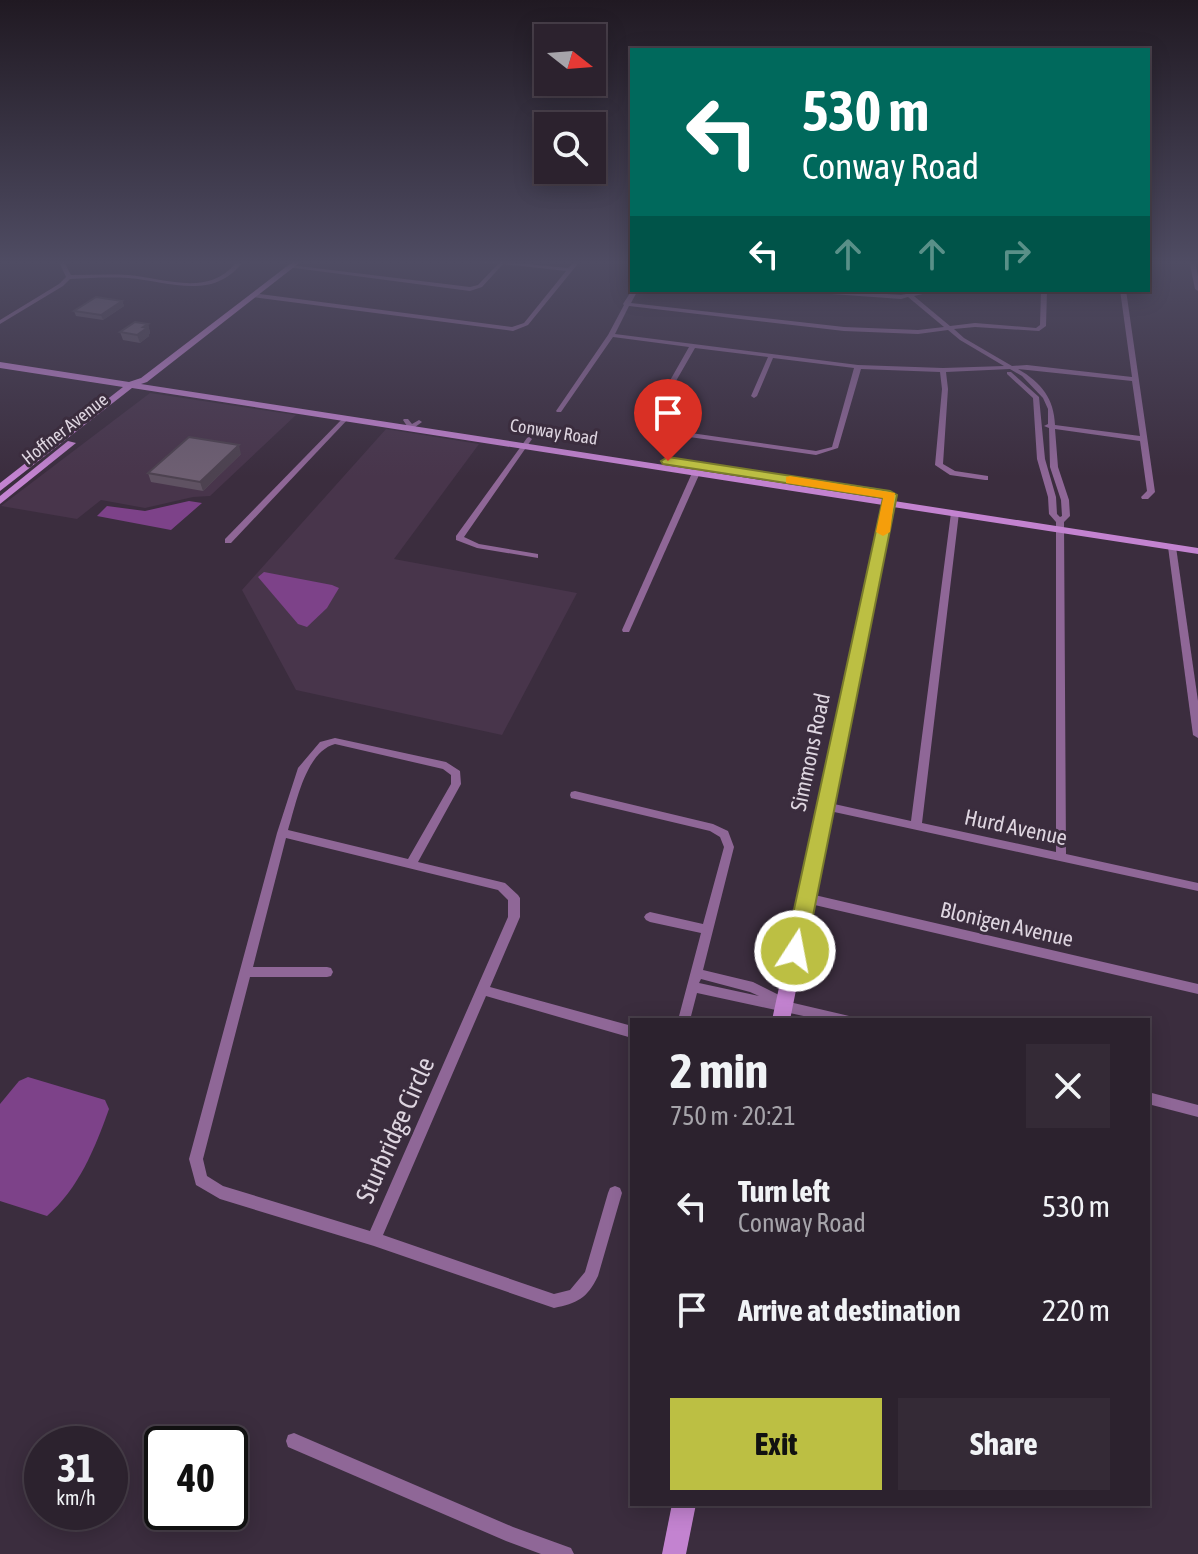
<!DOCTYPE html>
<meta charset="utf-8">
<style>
:root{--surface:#2c222e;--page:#342a36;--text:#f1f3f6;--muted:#a6a4aa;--line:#483f4a;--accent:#bcbf43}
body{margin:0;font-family:"Asap Condensed",sans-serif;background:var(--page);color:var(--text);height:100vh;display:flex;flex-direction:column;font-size:30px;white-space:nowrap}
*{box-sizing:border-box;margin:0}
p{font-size:26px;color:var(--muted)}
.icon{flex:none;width:44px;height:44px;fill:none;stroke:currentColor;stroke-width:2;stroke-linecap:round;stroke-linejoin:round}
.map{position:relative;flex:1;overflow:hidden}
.sheet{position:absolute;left:630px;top:1018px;width:520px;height:488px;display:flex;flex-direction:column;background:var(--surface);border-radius:0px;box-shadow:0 4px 20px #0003,0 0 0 2px var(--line)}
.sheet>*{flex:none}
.hud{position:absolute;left:630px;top:48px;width:520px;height:244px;border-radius:0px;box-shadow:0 4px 20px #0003,0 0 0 2px var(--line);background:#00695c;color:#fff;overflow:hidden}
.needle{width:52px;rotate:107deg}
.tools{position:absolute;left:534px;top:24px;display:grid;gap:16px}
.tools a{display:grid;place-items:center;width:72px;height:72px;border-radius:0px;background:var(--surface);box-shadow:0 4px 20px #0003,0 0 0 2px var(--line);font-size:40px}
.speed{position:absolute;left:24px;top:1426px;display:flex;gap:16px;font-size:40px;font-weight:700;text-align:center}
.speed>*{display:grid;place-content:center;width:104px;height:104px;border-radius:50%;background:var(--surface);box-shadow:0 4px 20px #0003,0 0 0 2px var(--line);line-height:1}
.speed small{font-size:20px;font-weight:400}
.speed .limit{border:4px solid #111;border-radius:12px;background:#fff;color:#111}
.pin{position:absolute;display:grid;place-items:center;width:68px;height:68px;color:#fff;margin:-82px -34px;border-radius:50% 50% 50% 0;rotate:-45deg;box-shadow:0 0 8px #0007}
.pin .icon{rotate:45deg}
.me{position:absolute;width:88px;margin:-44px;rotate:11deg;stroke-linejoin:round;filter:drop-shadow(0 0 6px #0008)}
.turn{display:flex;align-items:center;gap:28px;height:168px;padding:0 40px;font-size:36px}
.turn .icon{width:104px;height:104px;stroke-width:2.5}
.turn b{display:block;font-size:56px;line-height:68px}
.lanes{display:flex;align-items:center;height:76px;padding:0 40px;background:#0003;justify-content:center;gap:40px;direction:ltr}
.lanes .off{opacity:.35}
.round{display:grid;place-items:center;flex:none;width:84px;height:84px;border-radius:0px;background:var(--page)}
.overview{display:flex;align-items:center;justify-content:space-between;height:136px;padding:0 40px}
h1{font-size:48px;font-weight:700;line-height:60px}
.primary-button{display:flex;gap:16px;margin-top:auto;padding:16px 40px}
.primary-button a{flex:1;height:92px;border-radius:0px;background:var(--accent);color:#111;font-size:32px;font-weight:700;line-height:92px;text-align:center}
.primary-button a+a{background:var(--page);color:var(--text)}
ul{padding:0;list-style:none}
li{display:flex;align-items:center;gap:24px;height:104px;padding:0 40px}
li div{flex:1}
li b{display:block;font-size:30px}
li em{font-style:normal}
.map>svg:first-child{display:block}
.built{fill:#48354b}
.water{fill:#7d4289}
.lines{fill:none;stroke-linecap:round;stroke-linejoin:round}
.street{fill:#8f6797;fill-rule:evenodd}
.secondary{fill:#c383d0;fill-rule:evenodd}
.wall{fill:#5f5262}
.shaded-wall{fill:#4d4250}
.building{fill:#6e5f72;stroke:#4d4250;stroke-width:2}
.route{fill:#bcbf43;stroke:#7a7c2c;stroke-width:2}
.slow{fill:#f59e0b}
.labels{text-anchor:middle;stroke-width:6;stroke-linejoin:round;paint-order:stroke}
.far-street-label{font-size:18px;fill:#ded5e0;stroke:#3b2d3e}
.street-label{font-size:22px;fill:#ded5e0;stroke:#3b2d3e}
.near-street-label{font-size:26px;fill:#ded5e0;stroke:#3b2d3e}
</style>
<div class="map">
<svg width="1198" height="1554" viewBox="0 0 1198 1554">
<rect width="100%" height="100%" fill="#3b2d3e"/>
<g class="built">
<polygon points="150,393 296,415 210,496 193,497 145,508 101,500 77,519 1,506"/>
<polygon points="386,429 479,444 394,559 577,593 502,735 296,690 242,590"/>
</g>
<g class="water">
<polygon points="189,501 202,503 171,530 97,516 107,506 145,511"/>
<polygon points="264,572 332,585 339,588 327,608 307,627 298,624 258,577"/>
<path d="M28,1077L105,1100L109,1109C95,1148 79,1188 47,1216L0,1201V1104L19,1081Z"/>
</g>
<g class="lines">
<g class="street">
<path d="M58,260H63L71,275C90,275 109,274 128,275C164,278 207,297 235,264L229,260H234L241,264C211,301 168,281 128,278C109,277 90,278 70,279L63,286L0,324V320L59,284L66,277Z"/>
<polygon points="475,260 500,261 506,260 506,262 568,268 576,260 581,260 528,325 513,331 253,297 250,295 253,293 512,327 524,323 566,271 503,264 482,287 470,291 287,267 290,265 470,287 478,285 498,264 477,262"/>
<polygon points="1189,260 1195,260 1198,276 1198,291 1195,289"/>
<path d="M632,290H638L631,303L844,327L918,330L944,327L908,297L901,299L804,292L801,290H827L901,295L928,290H940L914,296L950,326L975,323L1036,328L1040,325L1041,290H1047L1046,326L1039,331L975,327L954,329L964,338L1012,366L1027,365L1132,377L1120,290H1126L1155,492L1148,499H1142L1141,497L1147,491L1140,441L1055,429L1058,467L1069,500L1070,516L1064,522L1066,854L1198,883V891L825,810L821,809L820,806L821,803L825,802L911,821L951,513L955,511L959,513L922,823L1056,852V522L1049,514L1048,497L1037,459L1033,398L1007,374V372H1011L1039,397L1045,459L1056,497L1057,514L1060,517L1062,516L1061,500L1050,467L1049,428L1044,426L1048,424V409L1043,398L1022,376L1010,369L946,372L948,389L943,464L955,471L988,476V480H985L950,475L935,465L942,389L940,372L861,369L838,448L816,455L661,433L650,427L647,421L689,347L613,337L561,412H557L556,411L608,335L624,305L623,304ZM629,306L844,331L918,334L948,330L960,340L1004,366L943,368L858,365L615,334ZM695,348L768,357L751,396L754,398L757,396L773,358L854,368L832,447L816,451L663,429L655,425L653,421ZM1018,369L1132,381L1140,436L1055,425C1054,399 1042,383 1018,369Z"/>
<polygon points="344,417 349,418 231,543 225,543 225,539"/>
<polygon points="404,419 408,419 412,424 419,420 422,422 411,430 409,429 403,420"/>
<polygon points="529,437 532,439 464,537 479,544 538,554 538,558 477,548 456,540 456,536 527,438"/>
<polygon points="696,464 703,466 630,630 629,632 623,632 622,630"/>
<polygon points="1169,545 1175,545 1176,547 1198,701 1198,738 1193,735 1168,547"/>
<path d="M335,738L446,762L460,771L461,784L418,862L501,882L505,883L518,895L520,898V917L490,987L632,1026V1038L486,996L383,1235L554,1294L570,1290L585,1272L608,1193L610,1188L615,1186L620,1188L622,1193L598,1276C587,1299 577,1303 554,1308L374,1246L220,1199L196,1185L189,1159L277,833L298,768L320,742ZM335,744L443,769L451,775V784L408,859L288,830C296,805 305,752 335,744ZM286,838L498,890L508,900V917L370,1231L223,1186L207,1176L203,1159L250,977H327L331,976L333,972L331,968L327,967H253Z"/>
<path d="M575,791L713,824L728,831L734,847L703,970L753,982L783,997L785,1001L845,1015L849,1016L851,1020H822L697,993L690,1020H678L701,933L650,922L646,920L644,917L646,914L650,912L703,924L724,847L720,837L710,831L571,798L570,795L571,792ZM701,979L750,992L759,996L699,983Z"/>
<polygon points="806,893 1198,984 1198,994 806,903 802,901 800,898 802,895"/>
<polygon points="1148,1092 1198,1105 1198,1117 1148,1104"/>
<polygon points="294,1433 513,1527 571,1548 574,1554 541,1554 506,1541 288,1447 286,1441 288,1435"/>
</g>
<g class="secondary">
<polygon points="295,260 303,260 147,382 141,384 884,499 886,494 890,493 895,496 894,501 1198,548 1198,554 893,507 790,1020 772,1020 883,505 132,388 0,491 0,483 123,387 0,368 0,362 129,382 141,378"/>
<polygon points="68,441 76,443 0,504 0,496"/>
<polygon points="672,1504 696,1504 686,1554 662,1554"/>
</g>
</g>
<g class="wall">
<polygon points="122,301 124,306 103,320 76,316 74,311"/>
<polygon points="148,324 150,333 149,334 149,336 140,343 123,340 120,332"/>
<polygon points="241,454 203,491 151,482 148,473"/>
</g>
<g class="shaded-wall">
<polygon points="122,301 124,306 103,320 101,315"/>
<polygon points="148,324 150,333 149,334 149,336 140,343 137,335"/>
<polygon points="239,445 241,454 203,491 200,482"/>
</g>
<g class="building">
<polygon points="96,297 122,301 101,315 74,311"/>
<polygon points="135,322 148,324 143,327 147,328 137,335 120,332"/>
<polygon points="189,437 239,445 200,482 148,473"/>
</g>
<linearGradient id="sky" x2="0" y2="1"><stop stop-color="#201922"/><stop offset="0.55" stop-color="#4f4c63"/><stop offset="1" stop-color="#4f4c63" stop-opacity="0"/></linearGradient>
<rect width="1198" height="477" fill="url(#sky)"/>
<polygon class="route" points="668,457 890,491 897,495 806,951 803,957 795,960 788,957 785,951 883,498 663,464 661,461"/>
<polygon class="slow" points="790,476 895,493 890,532 883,536 876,532 883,498 786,483 786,477"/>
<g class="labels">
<g class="far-street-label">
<text transform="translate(65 429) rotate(-38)" y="6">Hoffner Avenue</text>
<text transform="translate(554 432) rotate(9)" y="6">Conway Road</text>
</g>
<g class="street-label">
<text transform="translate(810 752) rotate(-78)" y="8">Simmons Road</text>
<text transform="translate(1016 827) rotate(12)" y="8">Hurd Avenue</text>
<text transform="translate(1007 924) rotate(13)" y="8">Blonigen Avenue</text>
</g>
<g class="near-street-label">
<text transform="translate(395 1130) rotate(-66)" y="9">Sturbridge Circle</text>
</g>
</g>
</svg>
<div class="tools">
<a><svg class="needle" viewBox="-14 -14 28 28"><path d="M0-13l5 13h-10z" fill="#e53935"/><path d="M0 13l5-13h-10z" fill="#a6a4aa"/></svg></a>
<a><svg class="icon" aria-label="search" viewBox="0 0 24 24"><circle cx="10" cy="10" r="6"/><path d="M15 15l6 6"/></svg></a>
</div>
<div class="speed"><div>31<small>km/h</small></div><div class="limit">40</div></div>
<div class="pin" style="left:668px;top:461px;background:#d93025"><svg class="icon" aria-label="arrive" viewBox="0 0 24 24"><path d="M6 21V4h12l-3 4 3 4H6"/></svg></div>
<svg class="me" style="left:795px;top:951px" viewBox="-20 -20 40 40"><circle r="17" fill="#bcbf43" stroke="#fff" stroke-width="3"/><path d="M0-11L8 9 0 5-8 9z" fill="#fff"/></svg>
<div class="hud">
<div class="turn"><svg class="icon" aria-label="left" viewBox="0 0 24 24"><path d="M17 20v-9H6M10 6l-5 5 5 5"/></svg><div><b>530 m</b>Conway Road</div></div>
<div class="lanes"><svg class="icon" aria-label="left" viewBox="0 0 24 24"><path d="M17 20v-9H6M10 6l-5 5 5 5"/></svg><svg class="icon off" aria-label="ahead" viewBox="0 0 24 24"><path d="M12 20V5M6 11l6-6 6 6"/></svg><svg class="icon off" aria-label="ahead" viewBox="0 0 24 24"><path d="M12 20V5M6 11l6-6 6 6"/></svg><svg class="icon off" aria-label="right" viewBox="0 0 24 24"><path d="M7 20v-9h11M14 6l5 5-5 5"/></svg></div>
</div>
<section class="sheet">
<div class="overview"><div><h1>2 min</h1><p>750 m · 20:21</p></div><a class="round"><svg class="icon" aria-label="close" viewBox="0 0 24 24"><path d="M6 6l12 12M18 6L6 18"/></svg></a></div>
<ul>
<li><svg class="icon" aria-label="left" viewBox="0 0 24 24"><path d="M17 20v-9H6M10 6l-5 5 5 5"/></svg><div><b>Turn left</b><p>Conway Road</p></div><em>530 m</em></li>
<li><svg class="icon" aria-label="arrive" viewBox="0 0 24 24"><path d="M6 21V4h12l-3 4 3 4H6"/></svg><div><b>Arrive at destination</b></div><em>220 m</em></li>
</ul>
<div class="primary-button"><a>Exit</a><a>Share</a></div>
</section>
</div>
